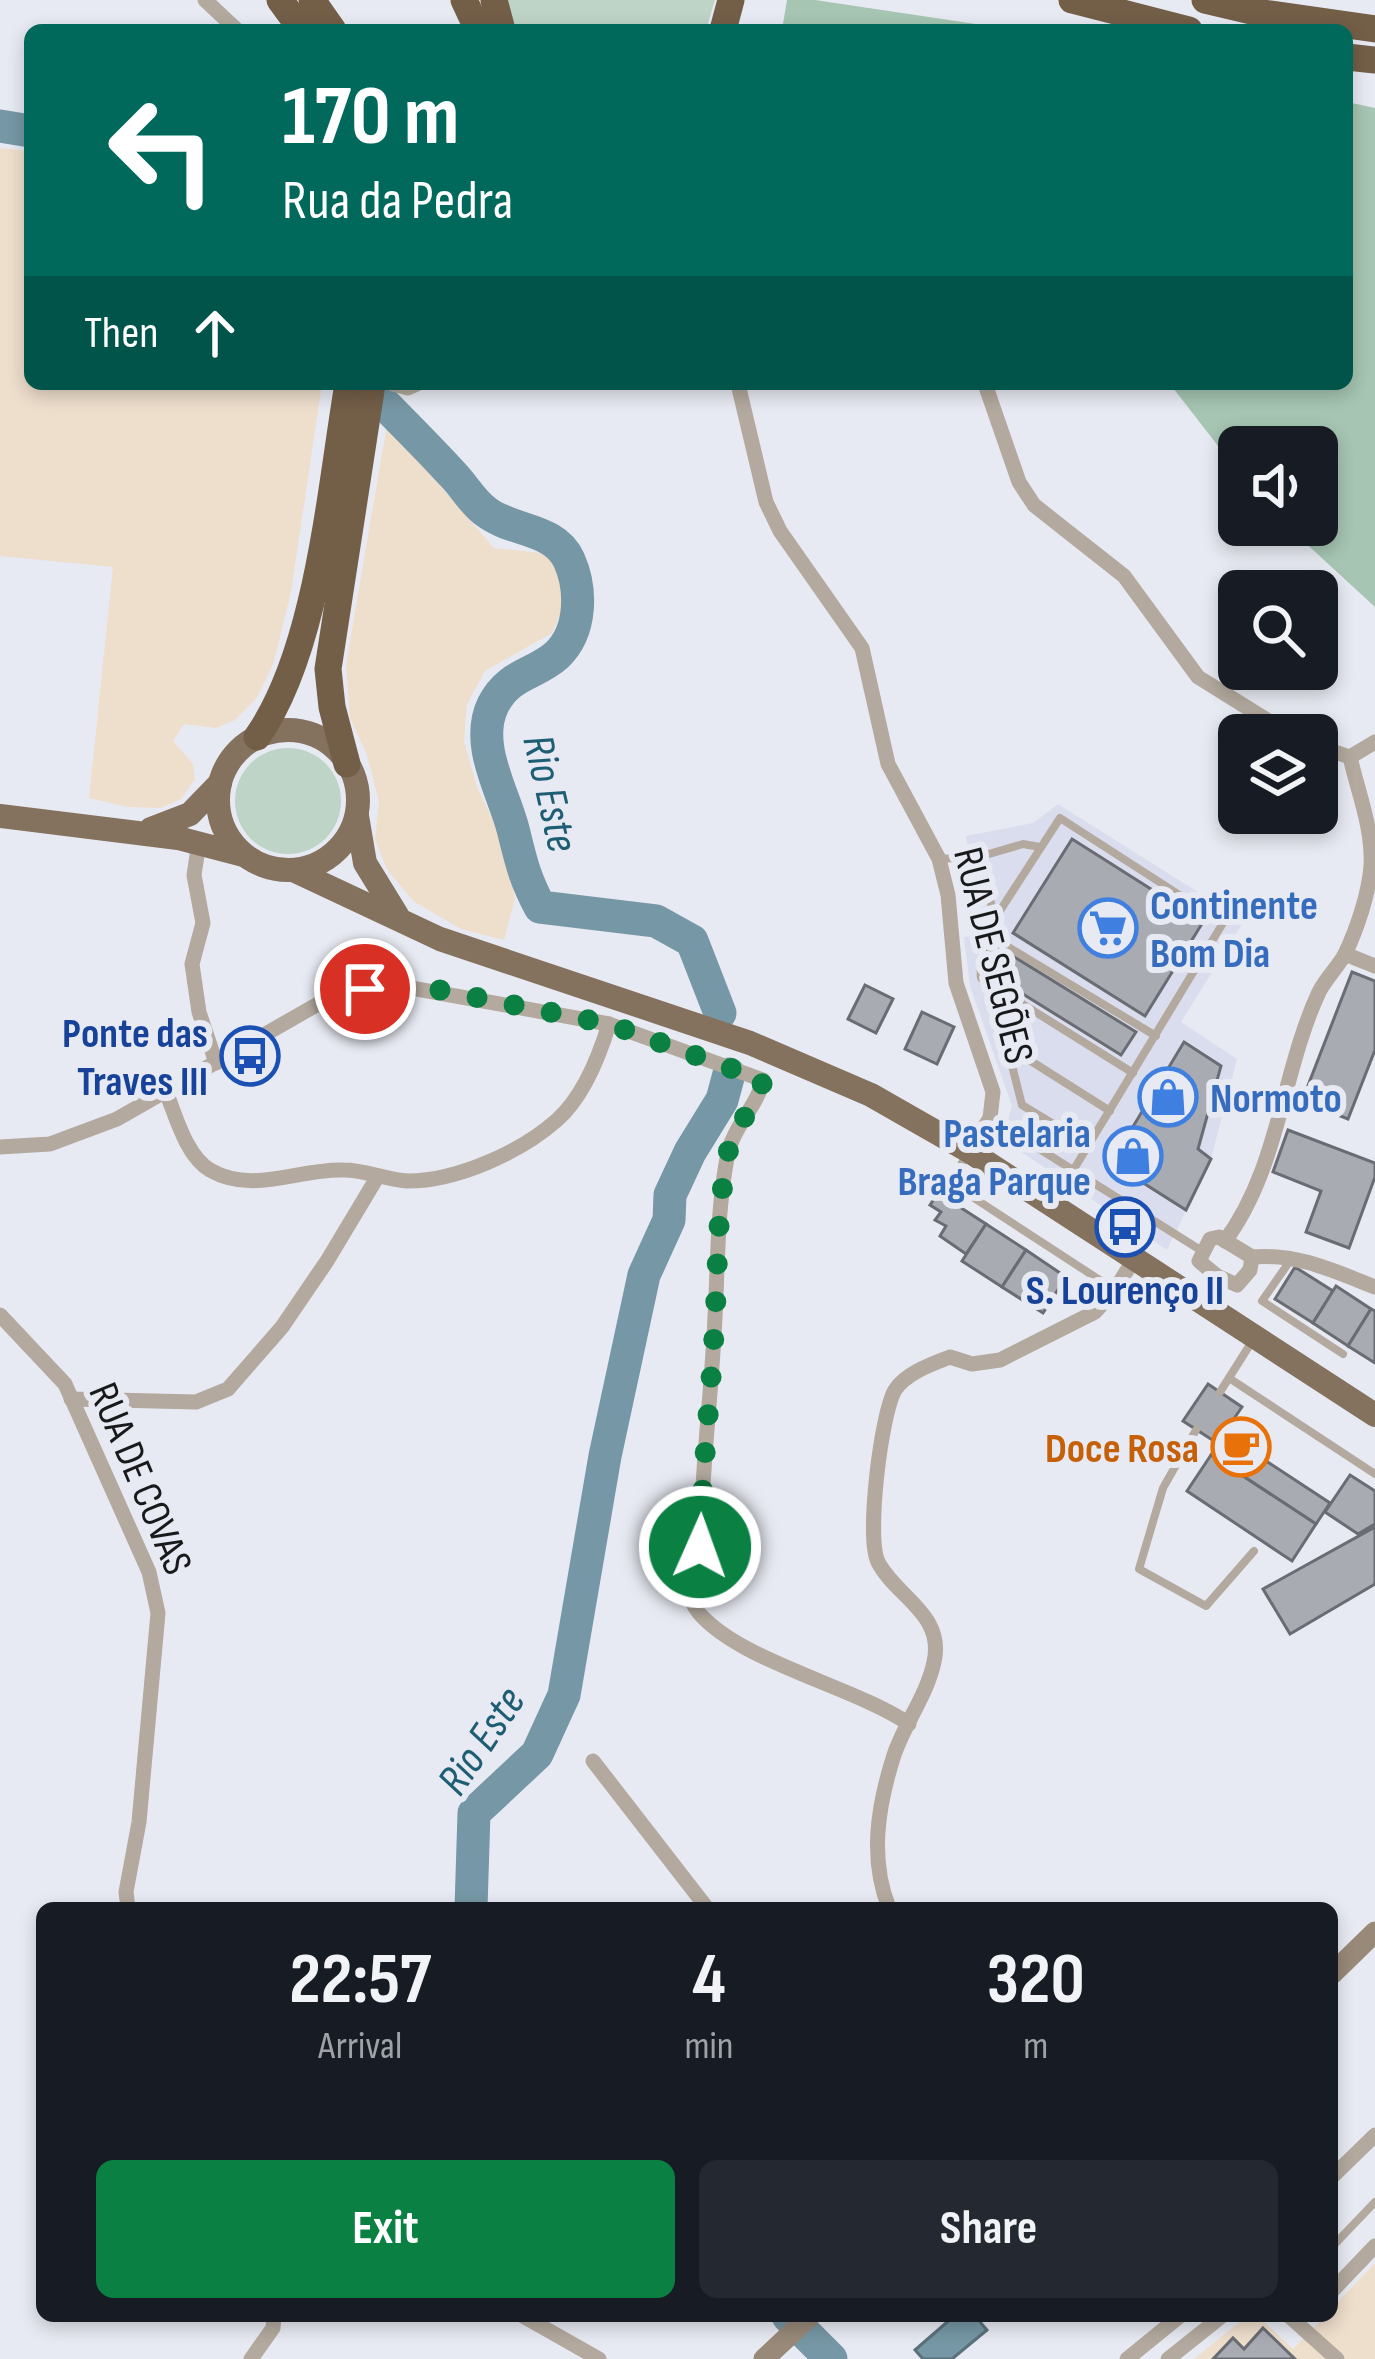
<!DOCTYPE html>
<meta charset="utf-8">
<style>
:root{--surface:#171b24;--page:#242831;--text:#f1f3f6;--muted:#9ea1a6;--accent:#0b8043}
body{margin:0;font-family:"Sofia Sans Condensed",sans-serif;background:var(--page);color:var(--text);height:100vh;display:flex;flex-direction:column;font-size:45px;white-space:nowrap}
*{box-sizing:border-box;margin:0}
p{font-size:39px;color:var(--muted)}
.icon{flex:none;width:66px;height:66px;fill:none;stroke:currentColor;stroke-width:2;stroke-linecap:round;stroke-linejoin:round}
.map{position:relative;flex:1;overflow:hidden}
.drawer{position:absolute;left:36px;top:1902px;width:1302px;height:420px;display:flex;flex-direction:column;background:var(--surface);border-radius:18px;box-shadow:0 6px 18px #0003}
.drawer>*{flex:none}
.banner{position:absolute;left:24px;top:24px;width:1329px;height:366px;border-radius:18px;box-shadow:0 6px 18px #0003;background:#00695c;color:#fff;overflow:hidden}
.fabs{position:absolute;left:1218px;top:426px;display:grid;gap:24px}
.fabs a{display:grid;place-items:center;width:120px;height:120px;border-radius:18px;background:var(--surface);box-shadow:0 6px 18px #0003;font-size:60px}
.pin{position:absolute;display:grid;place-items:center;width:102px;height:102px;color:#fff;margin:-51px;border:6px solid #fff;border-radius:50%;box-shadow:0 3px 12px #0007}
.me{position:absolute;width:132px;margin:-66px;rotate:2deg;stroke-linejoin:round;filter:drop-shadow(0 0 9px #0008)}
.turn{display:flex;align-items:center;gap:42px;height:252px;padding:0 60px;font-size:54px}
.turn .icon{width:156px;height:156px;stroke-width:2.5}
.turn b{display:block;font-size:84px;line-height:102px}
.then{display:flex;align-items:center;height:114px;padding:0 60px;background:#0003;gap:24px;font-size:45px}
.eta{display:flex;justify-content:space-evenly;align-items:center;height:204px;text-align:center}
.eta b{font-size:72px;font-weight:700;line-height:84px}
.cta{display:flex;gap:24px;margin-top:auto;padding:24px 60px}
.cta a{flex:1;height:138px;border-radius:18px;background:var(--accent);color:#fff;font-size:48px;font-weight:700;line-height:138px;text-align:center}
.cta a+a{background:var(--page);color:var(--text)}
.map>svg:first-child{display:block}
.built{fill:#dadded}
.industrial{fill:#eedecc}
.green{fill:#bdd4c6}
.forest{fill:#a6c5b2}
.water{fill:#7697a5;stroke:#5a717c;stroke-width:3}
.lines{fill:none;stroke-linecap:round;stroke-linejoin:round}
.river{stroke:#7697a5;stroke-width:33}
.building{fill:#a9abb3;stroke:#6a6c73;stroke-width:3}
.lane{stroke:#b3a99e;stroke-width:8}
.street{stroke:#b3a99e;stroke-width:15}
.secondary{stroke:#988979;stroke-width:21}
.primary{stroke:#84725f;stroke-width:24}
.highway{stroke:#735e48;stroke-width:27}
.route{stroke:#0b8043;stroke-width:21;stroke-dasharray:0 37.8}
.labels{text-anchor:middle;stroke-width:12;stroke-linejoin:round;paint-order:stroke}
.shop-label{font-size:42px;font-weight:bold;fill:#366cbe;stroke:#e8eaf3;text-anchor:start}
.street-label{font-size:42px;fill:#18191b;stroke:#e8eaf3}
.transit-label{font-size:42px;font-weight:bold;fill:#164399;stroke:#e8eaf3;text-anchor:end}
.food-label{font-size:42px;font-weight:bold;fill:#c56008;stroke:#e8eaf3;text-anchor:end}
.water-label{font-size:45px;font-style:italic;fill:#1e5e74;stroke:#e8eaf3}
</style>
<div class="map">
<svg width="1375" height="2359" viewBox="0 0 1375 2359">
<rect width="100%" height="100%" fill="#e8eaf3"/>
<polygon class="built" points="1058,804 1244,921 1181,1022 1237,1059 1211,1159 1167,1250 1002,1139 1012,1106 970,986 964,937 978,935 966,836 1033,823"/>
<g class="industrial">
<polygon points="0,148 30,151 30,384 322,384 291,592 273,665 256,699 235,720 216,728 184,724 173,741 193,764 195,779 181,799 161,808 127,807 89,798 113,567 0,556"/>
<polygon points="387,424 494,548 551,554 563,576 562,609 552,633 485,671 467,704 464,741 477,787 506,847 515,899 504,940 461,929 413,901 387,869 375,839 379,802 367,755 350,718 346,665"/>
<polygon points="1375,2263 1375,2359 1194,2359 1247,2316 1258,2316 1293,2349 1325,2316 1332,2316 1332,2308"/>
</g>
<g class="green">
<polygon points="508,0 715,0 706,30 512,30"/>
<circle cx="288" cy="801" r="53"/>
</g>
<g class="forest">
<polygon points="787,0 815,0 1016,30 782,30"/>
<polygon points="1347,102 1375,108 1375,607 1286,525 1317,525 1317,447 1239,447 1239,473 1170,384 1347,384"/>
</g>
<polygon class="water" points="954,2316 975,2316 987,2330 952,2359 923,2359 915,2350"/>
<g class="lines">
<g class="river">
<polyline points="0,126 30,131"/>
<path d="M365,384C395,415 426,445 455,477C465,488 473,502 485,511C511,532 554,527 569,560C582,589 582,631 557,655C535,675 509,673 493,705C474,744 503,791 513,829C521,861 524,877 540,907L656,921L692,941L720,1013"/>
<polyline points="471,1908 474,1813 537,1754 564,1695 605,1456 644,1275 669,1220 670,1195 690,1152 722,1100 729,1074"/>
<polyline points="788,2316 831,2359"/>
</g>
</g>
<g class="building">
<polygon points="1072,839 1203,922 1145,1016 1013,933"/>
<polygon points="1000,948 1136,1032 1121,1055 986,971"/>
<polygon points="1352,972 1375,981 1375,1050 1348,1119 1302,1101"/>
<polygon points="865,985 893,999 876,1033 848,1019"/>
<polygon points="922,1012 954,1027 937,1064 905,1049"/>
<polygon points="1184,1042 1221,1066 1198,1149 1211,1159 1186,1210 1118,1167 1114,1158"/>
<polygon points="1288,1130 1375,1163 1375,1177 1349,1248 1306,1232 1321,1191 1273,1172"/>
<polygon points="938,1193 986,1224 966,1254 940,1236 946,1226 935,1220 941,1212 930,1205"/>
<polygon points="986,1224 1026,1250 1002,1287 962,1261"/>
<polygon points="1026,1250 1066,1277 1043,1313 1002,1287"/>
<polygon points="1295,1267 1333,1291 1313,1323 1275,1299"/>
<polygon points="1336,1286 1371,1309 1348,1346 1313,1323"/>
<polygon points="1371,1309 1375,1311 1375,1363 1348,1346"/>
<polygon points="1208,1384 1242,1407 1217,1443 1183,1421"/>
<polygon points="1225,1434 1330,1503 1316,1524 1211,1455"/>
<polygon points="1211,1455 1316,1524 1292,1561 1187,1491"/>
<polygon points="1350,1475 1375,1491 1375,1524 1358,1534 1325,1512"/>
<polygon points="1375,1527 1375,1584 1290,1634 1263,1589"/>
<polygon points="1263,2328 1295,2359 1213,2359 1233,2338 1244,2349"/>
</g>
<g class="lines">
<g class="lane">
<polyline points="982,856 994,919"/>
<polyline points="941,859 982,856 1023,844 1040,847"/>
<polyline points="995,939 1156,1036"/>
<polyline points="1021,1005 1004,1034 1022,1105 1088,1145"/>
<polyline points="1010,1060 1026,1058 1110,1111"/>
<polyline points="990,1118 1202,1251"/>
<polyline points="968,1152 951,1183 1115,1290"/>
<path d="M1074,1169C1124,1087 1174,1005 1223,923L1060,818L994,920C996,948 978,953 981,978L1133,1073"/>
<polyline points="1292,1258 1262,1301 1343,1354"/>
<polyline points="1229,1378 1375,1474"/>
<polyline points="1220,1392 1251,1343"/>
<polyline points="1196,1430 1163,1488 1139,1569 1206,1606 1254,1551"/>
<polyline points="1332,2247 1375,2202"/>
</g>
<g class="street">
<polyline points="205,0 237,30"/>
<polyline points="393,384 408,388 417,384"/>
<polyline points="738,384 766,502 780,531 862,648 888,764 939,859 948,895 956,983 993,1092 990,1118 969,1151"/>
<polyline points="985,384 1019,482 1034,505 1124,576 1198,677 1291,735"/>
<polyline points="1317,746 1350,757"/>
<polyline points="1350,757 1375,742"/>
<polyline points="199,842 194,875 203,923 192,964 199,1012 216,1063"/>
<polyline points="1345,954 1375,966"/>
<path d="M166,1092C176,1116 186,1156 210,1170C253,1195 299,1168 344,1170C366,1170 386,1180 408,1181C457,1181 521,1152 557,1120C584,1096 599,1057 609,1024"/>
<path d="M0,1147L50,1144L117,1119L332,996L395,985L609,1024L763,1080C758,1105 734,1126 728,1153C717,1208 718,1262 715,1317C712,1387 703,1457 701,1527C700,1559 676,1585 699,1613C741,1662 853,1686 909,1724"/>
<polygon points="1219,1237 1252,1257 1250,1270 1237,1285 1217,1276 1199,1261 1210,1239"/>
<path d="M1225,1241C1279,1169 1282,1071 1319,992C1326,978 1338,967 1345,954C1357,929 1369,893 1371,866C1373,829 1358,792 1350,757"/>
<path d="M1252,1257C1297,1253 1334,1271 1375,1287"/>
<polyline points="0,1315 65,1384 149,1572 158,1613 139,1822 126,1892 128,1908"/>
<polyline points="71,1399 196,1402 228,1389 282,1327 327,1261 378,1176"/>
<polyline points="593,1761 707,1908"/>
<path d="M889,1908C869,1858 878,1805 894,1755C905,1723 927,1695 934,1662C945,1614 896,1597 878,1562C866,1537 881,1414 895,1390C906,1373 932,1364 950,1357L972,1364L1000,1360L1095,1312L1115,1290L1134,1259"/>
<polyline points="1332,2177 1375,2135"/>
<polyline points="1332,2291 1375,2246"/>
<polyline points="523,2316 599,2359"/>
<polyline points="1289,2316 1337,2359"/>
<polyline points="251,2359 273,2328 274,2316"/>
<polyline points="1127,2359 1180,2316"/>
<polyline points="1168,2359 1222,2316"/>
</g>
<g class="secondary">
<polyline points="1332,1974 1375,1932"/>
<polyline points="764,2359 810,2316"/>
</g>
<g class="primary">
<circle cx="288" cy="800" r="70"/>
<polyline points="0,816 178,838 243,855"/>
<polyline points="357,816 365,863 397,915"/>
<polyline points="151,829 190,814 220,783"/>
<polyline points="293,870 440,939 750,1043 871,1095 969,1151 1375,1415"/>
</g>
<g class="highway">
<polyline points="280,0 302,30"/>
<polyline points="312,0 333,30"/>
<polyline points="464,0 478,30"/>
<polyline points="494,0 502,30"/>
<polyline points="1072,0 1189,30"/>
<polyline points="1205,0 1256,12 1375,29"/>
<polyline points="723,30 731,0"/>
<polyline points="1347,57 1375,60"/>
<path d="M257,737C318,650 330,490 348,384"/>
<polyline points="347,764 332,707 328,669 372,384"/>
</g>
</g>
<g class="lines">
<path class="route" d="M365,989L394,985L430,988L609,1024L763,1080C758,1105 733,1126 728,1153C717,1208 718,1263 715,1318C711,1394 702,1470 700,1547"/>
</g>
<defs>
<g id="supermarket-ring" transform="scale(3)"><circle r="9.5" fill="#e8eaf3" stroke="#3f7fe0" stroke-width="1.5"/><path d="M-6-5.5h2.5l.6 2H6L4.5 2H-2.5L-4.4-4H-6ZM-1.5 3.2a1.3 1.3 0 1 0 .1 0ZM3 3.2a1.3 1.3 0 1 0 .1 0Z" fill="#3f7fe0"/></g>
<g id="bus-ring" transform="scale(3)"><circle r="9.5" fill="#e8eaf3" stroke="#1a4fb4" stroke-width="1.5"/><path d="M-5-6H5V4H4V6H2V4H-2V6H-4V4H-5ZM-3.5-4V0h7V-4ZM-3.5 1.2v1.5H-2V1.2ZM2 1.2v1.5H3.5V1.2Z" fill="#1a4fb4"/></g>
<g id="shop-ring" transform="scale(3)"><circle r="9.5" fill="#e8eaf3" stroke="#3f7fe0" stroke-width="1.5"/><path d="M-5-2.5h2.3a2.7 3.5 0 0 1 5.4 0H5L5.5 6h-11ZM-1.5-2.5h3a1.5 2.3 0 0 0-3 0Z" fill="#3f7fe0"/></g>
<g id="cafe-ring" transform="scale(3)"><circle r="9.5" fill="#e8eaf3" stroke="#e8710a" stroke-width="1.5"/><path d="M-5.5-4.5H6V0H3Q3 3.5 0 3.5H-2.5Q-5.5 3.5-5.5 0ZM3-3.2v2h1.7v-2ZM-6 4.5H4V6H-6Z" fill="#e8710a"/></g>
</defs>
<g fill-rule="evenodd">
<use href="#supermarket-ring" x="1108" y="928"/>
<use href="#bus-ring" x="250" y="1056"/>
<use href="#shop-ring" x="1168" y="1097"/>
<use href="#shop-ring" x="1133" y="1156"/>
<use href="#bus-ring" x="1125" y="1227"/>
<use href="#cafe-ring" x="1241" y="1447"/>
</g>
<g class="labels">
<g class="shop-label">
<text x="1150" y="919">Continente<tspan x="1150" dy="48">Bom Dia</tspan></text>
<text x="1210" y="1112">Normoto</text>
<text x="1091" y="1147" text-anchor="end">Pastelaria<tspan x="1091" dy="48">Braga Parque</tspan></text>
</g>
<g class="street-label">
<text transform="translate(995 955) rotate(76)" y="15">RUA DE SEGÕES</text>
<text transform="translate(142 1478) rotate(67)" y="15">RUA DE COVAS</text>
</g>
<g class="transit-label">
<text x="208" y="1047">Ponte das<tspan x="208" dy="48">Traves III</tspan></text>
<text x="1125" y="1304" text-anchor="middle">S. Lourenço II</text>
</g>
<g class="food-label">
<text x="1199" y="1462">Doce Rosa</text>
</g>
<g class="water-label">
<text transform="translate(552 793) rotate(77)" y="16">Rio Este</text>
<text transform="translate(480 1740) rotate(-56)" y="16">Rio Este</text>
</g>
</g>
</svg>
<div class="fabs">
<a><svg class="icon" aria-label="sound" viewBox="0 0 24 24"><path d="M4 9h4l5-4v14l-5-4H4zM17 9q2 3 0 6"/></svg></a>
<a><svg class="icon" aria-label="search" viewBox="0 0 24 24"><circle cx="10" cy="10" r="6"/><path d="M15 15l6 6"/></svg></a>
<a><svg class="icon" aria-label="layers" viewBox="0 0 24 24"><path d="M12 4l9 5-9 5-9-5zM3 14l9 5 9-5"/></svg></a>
</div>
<div class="pin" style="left:365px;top:989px;background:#d93025"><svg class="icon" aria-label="arrive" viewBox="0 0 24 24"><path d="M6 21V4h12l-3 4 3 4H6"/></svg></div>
<svg class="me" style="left:700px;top:1547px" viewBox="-20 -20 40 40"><circle r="17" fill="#0b8043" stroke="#fff" stroke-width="3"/><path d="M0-11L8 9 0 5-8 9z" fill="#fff"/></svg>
<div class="banner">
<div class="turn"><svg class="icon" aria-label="left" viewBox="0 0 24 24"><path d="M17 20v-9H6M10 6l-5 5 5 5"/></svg><div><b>170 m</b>Rua da Pedra</div></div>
<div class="then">Then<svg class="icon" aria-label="ahead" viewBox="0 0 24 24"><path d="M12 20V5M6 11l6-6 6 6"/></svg></div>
</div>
<section class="drawer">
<div class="eta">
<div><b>22:57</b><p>Arrival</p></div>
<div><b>4</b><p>min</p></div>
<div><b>320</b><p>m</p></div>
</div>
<div class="cta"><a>Exit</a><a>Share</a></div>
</section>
</div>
